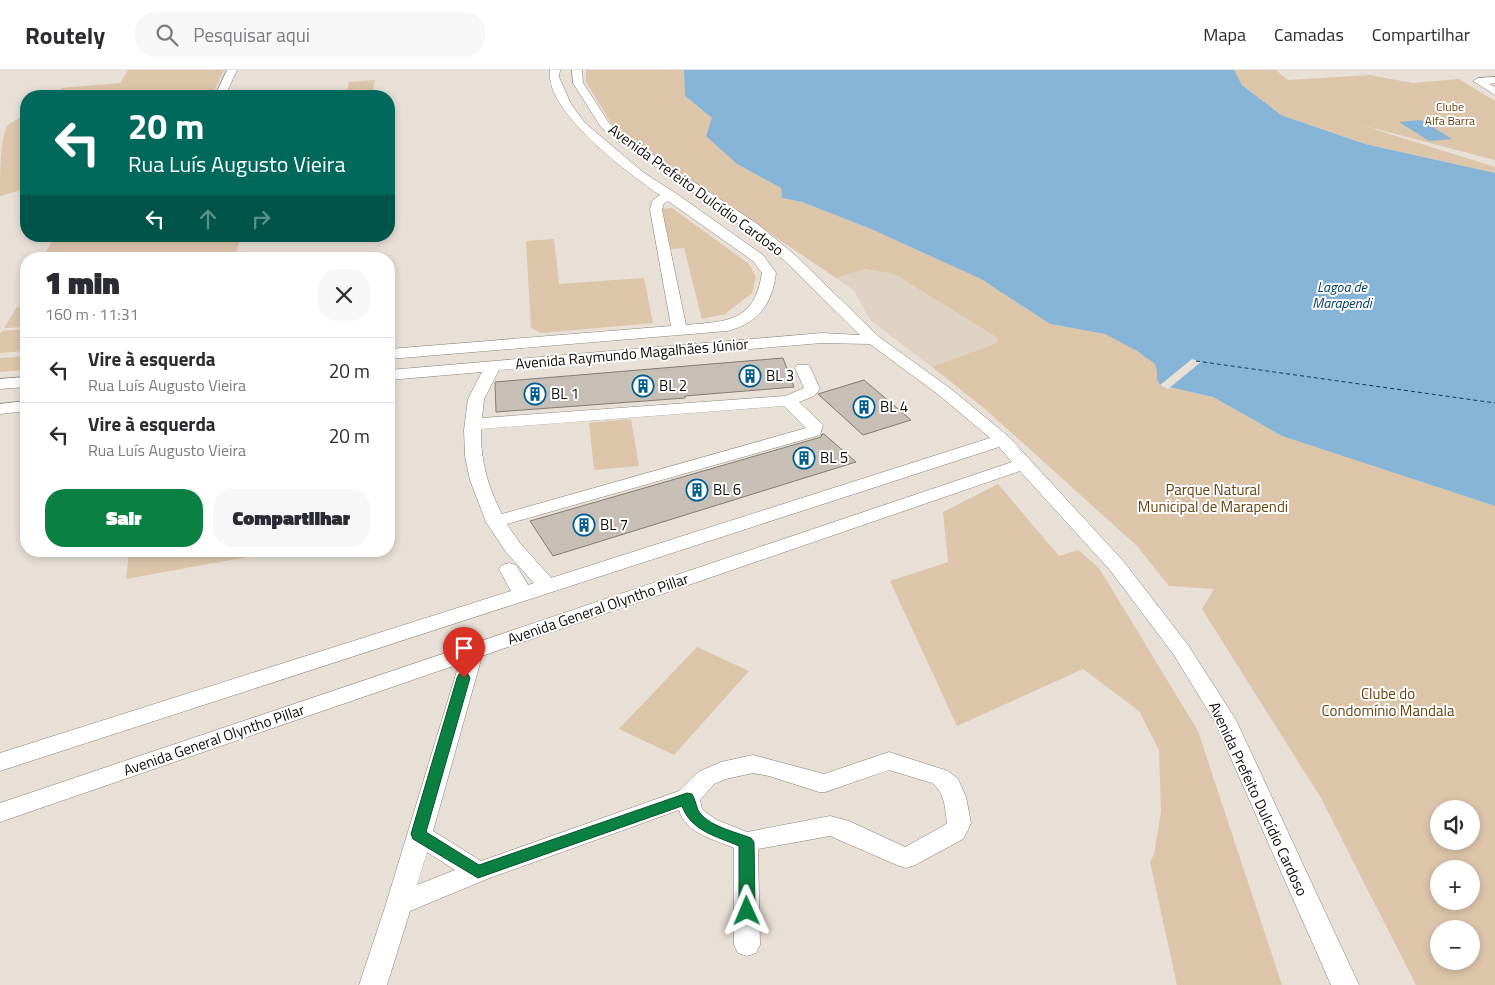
<!DOCTYPE html>
<html lang="pt">
<meta charset="utf-8">
<style>
:root{--surface:#fff;--page:#f7f7f7;--text:#2b2b33;--muted:#7c7c81;--line:#e1e1e2;--accent:#0b8043}
body{margin:0;font-family:"Titillium Web",sans-serif;background:var(--page);color:var(--text);height:100vh;display:flex;flex-direction:column;font-size:19px;white-space:nowrap}
*{box-sizing:border-box;margin:0}
p{font-size:16px;color:var(--muted)}
.icon{flex:none;width:28px;height:28px;fill:none;stroke:currentColor;stroke-width:2;stroke-linecap:round;stroke-linejoin:round}
.map{position:relative;flex:1;overflow:hidden}
.panel{position:absolute;left:20px;top:182px;width:375px;height:305px;display:flex;flex-direction:column;background:var(--surface);border-radius:20px;box-shadow:0 2px 8px #0003}
.panel>*{flex:none}
.guide{position:absolute;left:20px;top:20px;width:375px;height:152px;border-radius:20px;box-shadow:0 2px 8px #0003;background:#00695c;color:#fff;overflow:hidden}
.controls{position:absolute;left:1430px;top:730px;display:grid;gap:10px}
.controls a{display:grid;place-items:center;width:50px;height:50px;border-radius:50%;background:var(--surface);box-shadow:0 2px 8px #0003;font-size:25px}
.pin{position:absolute;display:grid;place-items:center;width:42px;height:42px;color:#fff;margin:-51px -21px;border-radius:50% 50% 50% 0;rotate:-45deg;box-shadow:0 0 5px #0007}
.pin .icon{rotate:45deg}
.me{position:absolute;width:55px;margin:-28px;rotate:359deg;stroke-linejoin:round;filter:drop-shadow(0 0 4px #0008)}
.turn{display:flex;align-items:center;gap:18px;height:105px;padding:0 25px;font-size:22px}
.turn .icon{width:65px;height:65px;stroke-width:2.5}
.turn b{display:block;font-size:35px;line-height:42px}
.lanes{display:flex;align-items:center;height:48px;padding:0 25px;background:#0003;justify-content:center;gap:25px;direction:ltr}
.lanes .off{opacity:.35}
.round{display:grid;place-items:center;flex:none;width:52px;height:52px;border-radius:20px;background:var(--page)}
.headline{display:flex;align-items:center;justify-content:space-between;height:85px;padding:0 25px}
h1{font-size:30px;font-weight:800;line-height:38px}
.action{display:flex;gap:10px;margin-top:auto;padding:10px 25px}
.action a{flex:1;height:58px;border-radius:20px;background:var(--accent);color:#fff;font-size:20px;font-weight:800;line-height:58px;text-align:center}
.action a+a{background:var(--page);color:var(--text)}
ul{padding:0;list-style:none}
li{display:flex;align-items:center;gap:15px;height:65px;padding:0 25px;border-top:1px solid var(--line)}
li div{flex:1}
li b{display:block;font-size:19px}
li em{font-style:normal}
header{display:flex;align-items:center;gap:30px;box-sizing:border-box;height:70px;padding:0 25px;background:var(--surface);border-bottom:1px solid var(--line)}
header strong{font-size:24px}
nav{display:flex;gap:28px;margin-inline-start:auto;font-size:18px}
.search{width:350px;height:45px;background:var(--page);display:flex;align-items:center;gap:12px;box-sizing:border-box;padding:0 18px;border-radius:20px;color:var(--muted);font-size:19px}
.map>svg:first-child{display:block}
.built{fill:#e0d2c3}
.green{fill:#ddc5aa;fill-rule:evenodd}
.water{fill:#85b4d7}
.pier{fill:#e8dfd6}
.lines{fill:none;stroke-linecap:round;stroke-linejoin:round}
.ferry{stroke:#003f60;stroke-width:1;stroke-dasharray:4 3;stroke-linecap:butt}
.building{fill:#c7bfb6;stroke:#837b73}
.minor-casing{stroke:#888078;stroke-width:1}
.minor{fill:#fff;fill-rule:evenodd}
.route{fill:#0b8043;stroke:#07532c}
.labels{text-anchor:middle;stroke-width:4;stroke-linejoin:round;paint-order:stroke}
.far-park-label{font-size:12px;fill:#674310;stroke:#fff}
.far-water-label{font-size:14px;font-style:italic;fill:#003f60;stroke:#fff}
.street-label{font-size:15px;fill:#100d0a;stroke:#fff}
.poi-label{font-size:15px;fill:#100d0a;stroke:#fff;text-anchor:start}
.park-label{font-size:15px;fill:#674310;stroke:#fff}
</style>
<header>
<strong>Routely</strong>
<div class="search"><svg class="icon" aria-label="search" viewBox="0 0 24 24"><circle cx="10" cy="10" r="6"/><path d="M15 15l6 6"/></svg>Pesquisar aqui</div>
<nav><a>Mapa</a><a>Camadas</a><a>Compartilhar</a></nav>
</header>
<div class="map">
<svg width="1495" height="915" viewBox="0 0 1495 915">
<rect width="100%" height="100%" fill="#e8dfd6"/>
<polygon class="built" points="865,199 894,204 998,268 997,273 932,297 870,250 854,220 836,208"/>
<g class="green">
<polygon points="128,0 224,0 212,26 52,26 62,18 120,13"/>
<path d="M586,0H684L685,26L712,48L737,94L781,118L782,128L802,132L871,159L981,209L1050,254L1105,264L1137,281L1155,294L1157,301V309L1160,315L1213,327L1282,366L1495,436V915H1416L1321,728L1202,539L1214,519L1169,516L1137,476L984,338L932,297L997,273L998,268L894,204L865,199L836,208L614,58L586,12ZM1439,739H1471V771H1439ZM1439,799H1471V831H1439ZM1439,859H1471V891H1439Z"/>
<polygon points="1234,0 1276,0 1288,10 1369,5 1413,13 1459,9 1495,31 1495,90 1361,55 1495,97 1495,103 1365,74 1281,45 1242,15"/>
<polygon points="375,10 372,26 346,26 349,12"/>
<path d="M26,41V119L0,126C0,108 0,66 8,55C16,48 20,51 26,41Z"/>
<polygon points="672,138 749,194 756,207 752,223 725,244 702,249 684,178 671,179 661,139"/>
<polygon points="55,166 241,166 234,189 42,189"/>
<polygon points="554,169 559,214 644,208 653,253 541,263 531,258 526,171"/>
<polygon points="26,236 26,257 4,258 17,237"/>
<polygon points="26,259 26,281 0,283 0,264 2,261"/>
<polygon points="26,286 26,300 0,302 0,288"/>
<polygon points="631,349 639,396 594,400 589,353"/>
<polygon points="998,414 1059,486 1078,480 1099,498 1198,661 1282,915 1177,915 1150,792 1154,784 1161,742 1159,680 1139,641 1083,599 957,656 890,511 948,492 943,442"/>
<polygon points="129,481 246,481 247,487 126,509"/>
<polygon points="697,577 749,601 674,685 619,659"/>
</g>
<g class="water">
<polygon points="684,0 1234,0 1242,15 1281,45 1365,74 1495,103 1495,436 1282,366 1213,327 1160,315 1157,309 1157,301 1155,294 1137,281 1105,264 1050,254 981,209 871,159 802,132 782,128 781,118 737,94 706,66 712,48 685,26"/>
<polygon points="1421,50 1452,69 1429,71 1399,52"/>
</g>
<polygon class="pier" points="1192,289 1201,292 1168,319 1160,315"/>
<g class="lines">
<polyline class="ferry" points="1196,291 1495,333"/>
</g>
<g class="building">
<polygon points="783,288 794,317 685,326 685,328 496,342 495,312"/>
<polygon points="864,310 911,350 863,365 818,324"/>
<polygon points="822,364 824,364 856,392 553,486 530,451 821,367"/>
</g>
<g class="lines">
<g class="minor-casing">
<g id="minor">
<polygon points="227,0 237,0 225,26 215,26"/>
<path d="M550,0H560L559,7L571,34L585,53L644,103L674,122L763,185L776,203C772,234 759,253 727,261L389,289V279L671,256L650,140L652,131L660,125C629,104 544,41 550,0ZM668,131L753,191L762,203C754,252 729,251 686,255L662,140L664,133Z"/>
<path d="M572,0H582L583,13L609,53L629,69L756,153L795,185L879,267L951,319L1008,366L1124,492L1188,575L1236,650L1359,915H1331L1215,652L1174,585L1110,500L1020,401L482,586L433,761L481,791L679,721L698,702L721,692L753,685L824,704L889,682L948,701L958,709L966,727L971,753L968,760L963,769L915,795L906,798L897,795L830,766L758,779L760,875L756,883L747,886L738,883L734,875V778C714,769 686,764 679,740L487,809L410,841L387,915H359L386,834L459,594L0,752V733L1012,392L999,377L0,701V683L511,521L499,499L502,495L509,493L516,495L528,515L534,513L506,482L486,452L470,410L465,386L464,360L468,329L482,302L389,310V300L822,263L860,265L785,191L746,159L621,73L601,57L573,13ZM822,273L870,274L939,325L990,368L551,508L520,473L508,456L507,454L820,365L823,355L799,332L814,326L820,319L809,295H797L795,298L804,318L785,326L482,348L484,329L499,300ZM784,336L806,358L502,444C488,418 480,389 481,359ZM889,700L932,713C945,723 945,738 947,753L945,755L905,777L849,751L830,746L747,762L717,750L708,744L702,739L700,730L714,714L726,709L753,703L769,706L819,722H825ZM427,782L455,800L417,815Z"/>
<polygon points="1495,7 1495,13 1489,14 1495,17 1495,25 1473,11 1478,8"/>
<polygon points="26,307 26,317 0,319 0,309"/>
<polygon points="26,331 26,341 0,344 0,334"/>
</g>
</g>
<use href="#minor" class="minor"/>
</g>
<path class="route" d="M464,603L468,604L470,608L426,762L479,795L687,723L692,724C695,729 696,735 698,740C707,756 736,762 751,768L754,772L755,841L753,845L747,847L741,845L739,841V776C716,766 691,761 682,736L478,808L413,769L411,764L457,608L459,604Z"/>
<defs>
<g id="building-ring" transform="scale(1.125)"><circle r="9.5" fill="#fff" stroke="#005e8e" stroke-width="1.5"/><path d="M-4-6H4V6H1V3H-1V6H-4ZM-2.5-4.3h1.7v1.8h-1.7ZM.8-4.3h1.7v1.8H.8ZM-2.5-1h1.7V.8h-1.7ZM.8-1h1.7V.8H.8Z" fill="#005e8e"/></g>
</defs>
<g fill-rule="evenodd">
<use href="#building-ring" x="750" y="306"/>
<use href="#building-ring" x="643" y="316"/>
<use href="#building-ring" x="535" y="324"/>
<use href="#building-ring" x="864" y="337"/>
<use href="#building-ring" x="804" y="388"/>
<use href="#building-ring" x="697" y="420"/>
<use href="#building-ring" x="584" y="455"/>
</g>
<g class="labels">
<g class="far-park-label">
<text x="1450" y="41">Clube<tspan x="1450" dy="14">Alfa Barra</tspan></text>
</g>
<g class="far-water-label">
<text x="1342" y="222">Lagoa de<tspan x="1342" dy="16">Marapendi</tspan></text>
</g>
<g class="street-label">
<text transform="translate(696 120) rotate(36)" y="5">Avenida Prefeito Dulcídio Cardoso</text>
<text transform="translate(632 284) rotate(-5)" y="5">Avenida Raymundo Magalhães Júnior</text>
<text transform="translate(598 539) rotate(-19)" y="5">Avenida General Olyntho Pillar</text>
<text transform="translate(214 670) rotate(-19)" y="5">Avenida General Olyntho Pillar</text>
<text transform="translate(1258 729) rotate(65)" y="5">Avenida Prefeito Dulcídio Cardoso</text>
</g>
<g class="poi-label">
<text x="766" y="311">BL 3</text>
<text x="659" y="321">BL 2</text>
<text x="551" y="329">BL 1</text>
<text x="880" y="342">BL 4</text>
<text x="820" y="393">BL 5</text>
<text x="713" y="425">BL 6</text>
<text x="600" y="460">BL 7</text>
</g>
<g class="park-label">
<text x="1213" y="425">Parque Natural<tspan x="1213" dy="17">Municipal de Marapendi</tspan></text>
<text x="1388" y="629">Clube do<tspan x="1388" dy="17">Condomínio Mandala</tspan></text>
</g>
</g>
</svg>
<div class="controls">
<a><svg class="icon" aria-label="sound" viewBox="0 0 24 24"><path d="M4 9h4l5-4v14l-5-4H4zM17 9q2 3 0 6"/></svg></a>
<a>+</a>
<a>−</a>
</div>
<div class="pin" style="left:464px;top:608px;background:#d93025"><svg class="icon" aria-label="arrive" viewBox="0 0 24 24"><path d="M6 21V4h12l-3 4 3 4H6"/></svg></div>
<svg class="me" style="left:747px;top:841px" viewBox="-20 -20 40 40"><path d="M0-17L14 15 0 8-14 15z" fill="#0b8043" stroke="#fff" stroke-width="4"/></svg>
<div class="guide">
<div class="turn"><svg class="icon" aria-label="left" viewBox="0 0 24 24"><path d="M17 20v-9H6M10 6l-5 5 5 5"/></svg><div><b>20 m</b>Rua Luís Augusto Vieira</div></div>
<div class="lanes"><svg class="icon" aria-label="left" viewBox="0 0 24 24"><path d="M17 20v-9H6M10 6l-5 5 5 5"/></svg><svg class="icon off" aria-label="ahead" viewBox="0 0 24 24"><path d="M12 20V5M6 11l6-6 6 6"/></svg><svg class="icon off" aria-label="right" viewBox="0 0 24 24"><path d="M7 20v-9h11M14 6l5 5-5 5"/></svg></div>
</div>
<section class="panel">
<div class="headline"><div><h1>1 min</h1><p>160 m · 11:31</p></div><a class="round"><svg class="icon" aria-label="close" viewBox="0 0 24 24"><path d="M6 6l12 12M18 6L6 18"/></svg></a></div>
<ul>
<li><svg class="icon" aria-label="left" viewBox="0 0 24 24"><path d="M17 20v-9H6M10 6l-5 5 5 5"/></svg><div><b>Vire à esquerda</b><p>Rua Luís Augusto Vieira</p></div><em>20 m</em></li>
<li><svg class="icon" aria-label="left" viewBox="0 0 24 24"><path d="M17 20v-9H6M10 6l-5 5 5 5"/></svg><div><b>Vire à esquerda</b><p>Rua Luís Augusto Vieira</p></div><em>20 m</em></li>
</ul>
<div class="action"><a>Sair</a><a>Compartilhar</a></div>
</section>
</div>
